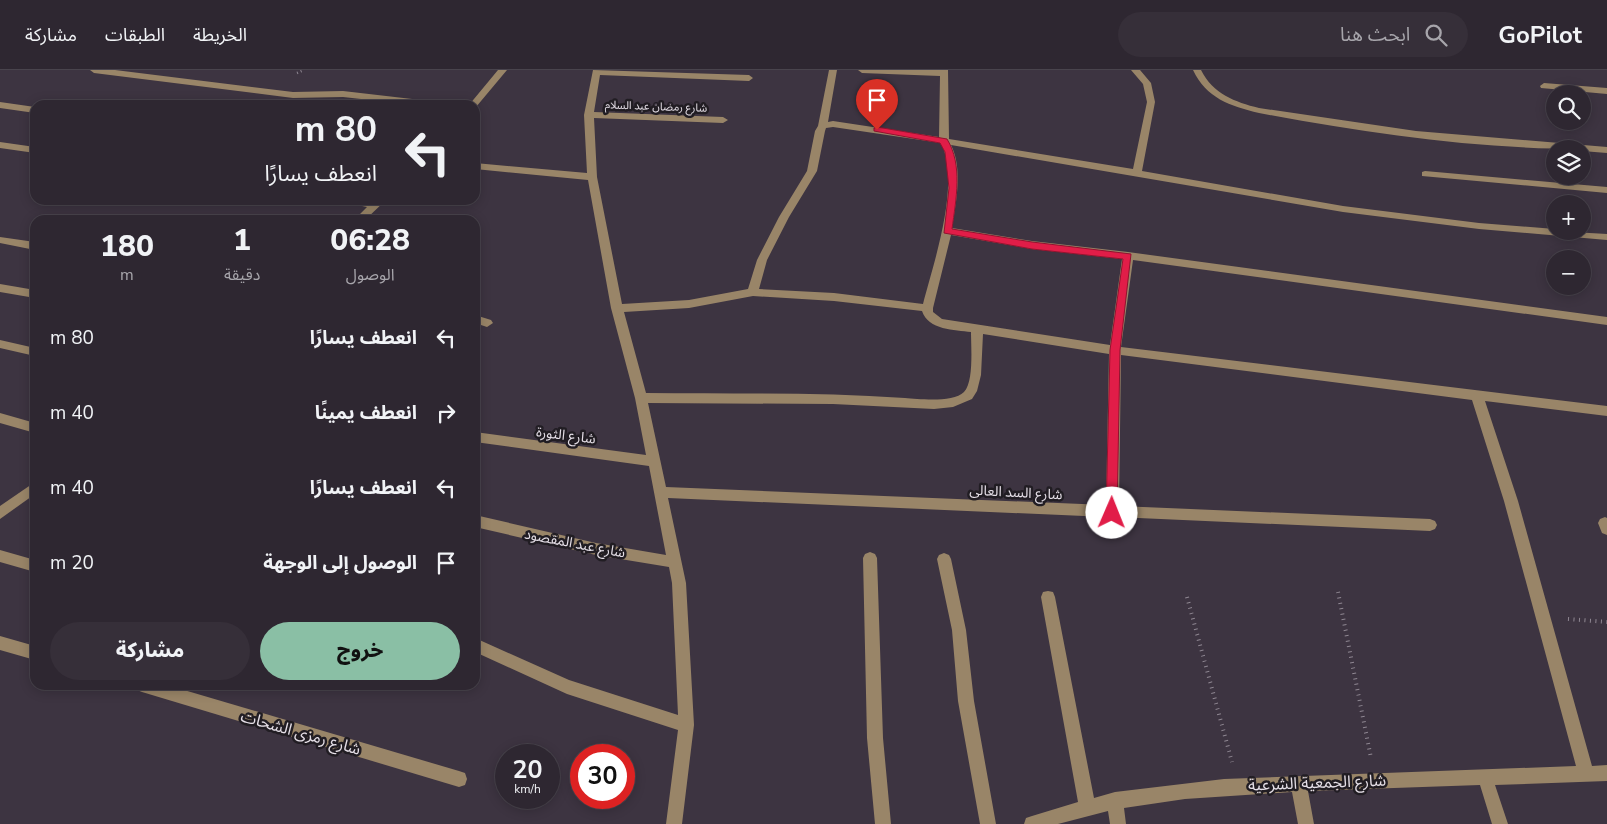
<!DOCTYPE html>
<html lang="ar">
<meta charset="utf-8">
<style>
:root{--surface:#2e2731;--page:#362f39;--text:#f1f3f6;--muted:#a7a5ab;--line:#49444d;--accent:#8abfa5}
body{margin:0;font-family:"Nunito Sans","Noto Sans Arabic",sans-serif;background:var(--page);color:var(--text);direction:rtl;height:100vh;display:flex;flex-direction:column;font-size:19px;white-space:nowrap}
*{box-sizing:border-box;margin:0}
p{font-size:16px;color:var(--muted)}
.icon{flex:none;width:28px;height:28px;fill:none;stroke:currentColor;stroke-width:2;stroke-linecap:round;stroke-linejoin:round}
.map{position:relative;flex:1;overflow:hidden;direction:ltr}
.drawer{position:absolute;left:30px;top:145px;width:450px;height:475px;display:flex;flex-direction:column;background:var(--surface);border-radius:15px;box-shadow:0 2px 12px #0003,0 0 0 1px var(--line);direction:rtl}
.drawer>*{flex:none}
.banner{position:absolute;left:30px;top:30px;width:450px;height:105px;border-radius:15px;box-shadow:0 2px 12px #0003,0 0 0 1px var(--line);direction:rtl;background:#2e2731;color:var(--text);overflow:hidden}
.controls{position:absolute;left:1546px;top:15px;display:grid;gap:10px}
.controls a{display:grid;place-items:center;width:45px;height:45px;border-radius:50%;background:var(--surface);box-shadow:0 2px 12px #0003,0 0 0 1px var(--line);font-size:25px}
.speed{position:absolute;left:495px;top:674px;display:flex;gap:10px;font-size:25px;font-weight:700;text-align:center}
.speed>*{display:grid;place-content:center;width:65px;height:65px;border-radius:50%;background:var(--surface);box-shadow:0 2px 12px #0003,0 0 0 1px var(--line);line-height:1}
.speed small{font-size:12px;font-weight:400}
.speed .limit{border:8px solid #d22;background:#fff;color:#111}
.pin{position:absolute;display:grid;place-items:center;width:42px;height:42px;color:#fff;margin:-51px -21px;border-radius:50% 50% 50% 0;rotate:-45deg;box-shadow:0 0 5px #0007}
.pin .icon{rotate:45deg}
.me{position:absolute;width:55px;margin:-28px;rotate:1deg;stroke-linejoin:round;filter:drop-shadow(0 0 4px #0008)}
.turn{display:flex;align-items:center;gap:18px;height:105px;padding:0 20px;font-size:22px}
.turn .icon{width:65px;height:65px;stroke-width:2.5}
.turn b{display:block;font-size:35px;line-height:42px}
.eta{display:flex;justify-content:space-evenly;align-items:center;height:85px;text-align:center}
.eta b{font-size:30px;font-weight:800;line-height:35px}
.action{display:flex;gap:10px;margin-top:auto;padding:10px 20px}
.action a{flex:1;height:58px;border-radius:30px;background:var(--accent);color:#111;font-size:20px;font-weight:800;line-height:58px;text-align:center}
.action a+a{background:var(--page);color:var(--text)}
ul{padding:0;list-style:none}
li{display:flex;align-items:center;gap:15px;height:75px;padding:0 20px}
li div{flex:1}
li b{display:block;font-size:19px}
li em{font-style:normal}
header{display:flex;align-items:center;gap:30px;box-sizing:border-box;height:70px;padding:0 25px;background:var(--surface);border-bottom:1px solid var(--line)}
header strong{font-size:24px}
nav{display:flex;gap:28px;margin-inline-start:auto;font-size:18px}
.search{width:350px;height:45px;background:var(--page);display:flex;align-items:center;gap:12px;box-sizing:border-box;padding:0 18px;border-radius:28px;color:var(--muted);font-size:19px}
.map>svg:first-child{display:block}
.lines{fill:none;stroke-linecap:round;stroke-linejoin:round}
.path-far1{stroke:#8f8792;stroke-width:2.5;stroke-dasharray:1 3;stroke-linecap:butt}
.path{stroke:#8f8792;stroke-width:4;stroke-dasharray:1 4.5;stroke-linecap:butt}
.minor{fill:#998568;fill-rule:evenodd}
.route{fill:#e11d48;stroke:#92132f}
.labels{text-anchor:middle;stroke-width:5;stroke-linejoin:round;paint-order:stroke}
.far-street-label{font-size:11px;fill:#e5dfe7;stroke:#211d23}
.street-label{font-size:14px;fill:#e5dfe7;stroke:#211d23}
.near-street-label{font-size:16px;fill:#e5dfe7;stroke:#211d23}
</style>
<header>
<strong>GoPilot</strong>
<div class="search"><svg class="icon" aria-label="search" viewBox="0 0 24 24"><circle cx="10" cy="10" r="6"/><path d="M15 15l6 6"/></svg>ابحث هنا</div>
<nav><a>الخريطة</a><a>الطبقات</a><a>مشاركة</a></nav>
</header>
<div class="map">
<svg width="1607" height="754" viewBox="0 0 1607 754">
<rect width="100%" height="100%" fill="#3d3441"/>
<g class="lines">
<polyline class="path-far1" points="297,3 304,0"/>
<g class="path">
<polyline points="1338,522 1371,688"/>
<polyline points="1187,527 1232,692"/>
<polyline points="1568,549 1607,552"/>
</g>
<g class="minor">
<polygon points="90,0 115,0 293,22 343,21 438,32 442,35 415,35 343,27 293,28 94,3"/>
<polygon points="498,0 507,0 476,37 475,35 469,35"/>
<path d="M593,0L749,5L753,8L749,11L600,5L594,42L723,47L728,50L723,53L594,48L597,107L622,234L689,230L748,219L757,190L779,147L807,101L815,61L818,56L829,0H837L828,52L833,51L939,67L940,6L862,3L858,0H948L949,69L1133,99L1147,32L1143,14L1131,0H1140L1151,13L1155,32L1142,101L1343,136L1479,153L1555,159V161L1607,164V170L1479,159L1343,142L951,75C963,99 956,132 952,158L1032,171L1128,182L1607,247V255L1133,190L1121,277L1607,336V346L1485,331L1518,431L1592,696L1607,695V711L1495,715L1508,754H1492L1480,715L1308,721L1314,754H1298L1292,722L1185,729L1124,738L1126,754H1110L1108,741L1058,754H1024L1026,748L1032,746L1078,732L1041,527L1043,522L1048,521L1053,522L1055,527L1094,728L1115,722L1224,709L1576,696L1504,431L1472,330L1121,285L1119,436L1430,449L1435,451L1437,455L1435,459L1430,461L1116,447L1112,449L1107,447L668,428L686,513L694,655L682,754H666L678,660L567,624L475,582V568L569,610L678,645L672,513L669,497L596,485L475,457V445L596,473L666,485L649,396L475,372V362L646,385L635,328L611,238L588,110L475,99V93L587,103L584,45ZM833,57L941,73C961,114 934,191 923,234L834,223L759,219L767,190L789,147L817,101L825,61L826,58ZM951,165L1032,179L1122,189L1110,275L942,249L933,242V238ZM753,226L834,231L922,241C928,260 955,260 971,262C971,276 974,312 964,322C953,333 919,329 905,328C819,322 732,324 646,323L624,242L689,238ZM983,264L1109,284L1106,435L666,417L648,333L833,334L934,339L953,337L972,329L977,321L981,305Z"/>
<path d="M1193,0H1201C1213,24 1235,32 1259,38L1416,61L1607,77V83L1582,81V79C1475,79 1365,63 1259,43C1230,36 1206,28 1193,0Z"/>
<polygon points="1544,13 1607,18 1607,24 1541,18 1540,16"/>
<polygon points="0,32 35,37 35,43 0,38"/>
<polygon points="0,72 35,77 35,83 0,78"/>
<polygon points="1425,101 1607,117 1607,123 1422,106 1422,102"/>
<polygon points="342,130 386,130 365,150 354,150 367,137 347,133"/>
<polygon points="0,167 35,172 35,180 0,173"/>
<polygon points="0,214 35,220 35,228 0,222"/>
<polygon points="475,245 491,250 493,253 487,257 475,253"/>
<polygon points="0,270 35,278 35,286 0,278"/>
<polygon points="0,343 35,353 35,363 0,353"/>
<polygon points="35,412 35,424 0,449 0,436"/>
<polygon points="1605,447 1607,448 1607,465 1602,463 1598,453 1600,449"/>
<polygon points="0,480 35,490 35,502 0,492"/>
<polygon points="870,482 875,484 877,488 883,668 891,754 875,754 867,668 863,488 865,484"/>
<polygon points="944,483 949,485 951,489 966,560 974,631 996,754 980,754 958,631 952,560 937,489 939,485"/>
<polygon points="0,566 35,576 35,590 0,580"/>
<polygon points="135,615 167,615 459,701 465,703 467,709 465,715 459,717 142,622 137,620"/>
</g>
</g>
<path class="route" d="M877,57L947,69C963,95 956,129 952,159L1032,172L1131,184L1120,280L1117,447L1112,448L1106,443L1110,280L1123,189L1032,179L944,163L949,118L945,82L940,73L874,61V58Z"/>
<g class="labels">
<g class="far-street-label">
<text transform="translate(656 36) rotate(2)" y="4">شارع رمضان عبد السلام</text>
</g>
<g class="street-label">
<text transform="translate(566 365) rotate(7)" y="5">شارع الثورة</text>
<text transform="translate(1016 422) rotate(3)" y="5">شارع السد العالى</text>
<text transform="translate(575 473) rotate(11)" y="5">شارع عبد المقصود</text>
</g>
<g class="near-street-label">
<text transform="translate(301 662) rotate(16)" y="6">شارع رمزى الشحات</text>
<text transform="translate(1317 712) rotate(-2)" y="6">شارع الجمعية الشرعية</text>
</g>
</g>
</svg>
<div class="controls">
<a><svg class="icon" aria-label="search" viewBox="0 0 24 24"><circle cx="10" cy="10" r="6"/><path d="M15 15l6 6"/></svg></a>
<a><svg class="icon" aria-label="layers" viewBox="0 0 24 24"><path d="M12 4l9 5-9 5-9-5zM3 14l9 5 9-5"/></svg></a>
<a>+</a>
<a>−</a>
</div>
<div class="speed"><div>20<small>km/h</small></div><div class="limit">30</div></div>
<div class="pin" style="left:877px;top:60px;background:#d93025"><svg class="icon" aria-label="arrive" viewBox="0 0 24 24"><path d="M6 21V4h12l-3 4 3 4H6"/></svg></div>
<svg class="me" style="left:1112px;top:443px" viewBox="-20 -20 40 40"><circle r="19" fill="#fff"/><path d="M0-13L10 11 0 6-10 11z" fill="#e11d48"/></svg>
<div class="banner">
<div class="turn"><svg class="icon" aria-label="left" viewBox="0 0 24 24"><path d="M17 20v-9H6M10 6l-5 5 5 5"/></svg><div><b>80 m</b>انعطف يسارًا</div></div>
</div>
<section class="drawer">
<div class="eta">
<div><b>06:28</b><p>الوصول</p></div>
<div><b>1</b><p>دقيقة</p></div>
<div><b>180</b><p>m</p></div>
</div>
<ul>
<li><svg class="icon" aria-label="left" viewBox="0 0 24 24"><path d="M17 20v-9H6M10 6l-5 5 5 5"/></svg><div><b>انعطف يسارًا</b></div><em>80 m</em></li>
<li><svg class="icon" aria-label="right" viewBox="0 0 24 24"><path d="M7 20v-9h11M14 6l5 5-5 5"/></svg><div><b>انعطف يمينًا</b></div><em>40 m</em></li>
<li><svg class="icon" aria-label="left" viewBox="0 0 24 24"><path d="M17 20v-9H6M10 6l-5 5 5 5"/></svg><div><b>انعطف يسارًا</b></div><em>40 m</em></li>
<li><svg class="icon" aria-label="arrive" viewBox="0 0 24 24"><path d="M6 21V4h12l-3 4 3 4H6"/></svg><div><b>الوصول إلى الوجهة</b></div><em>20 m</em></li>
</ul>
<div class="action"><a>خروج</a><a>مشاركة</a></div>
</section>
</div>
